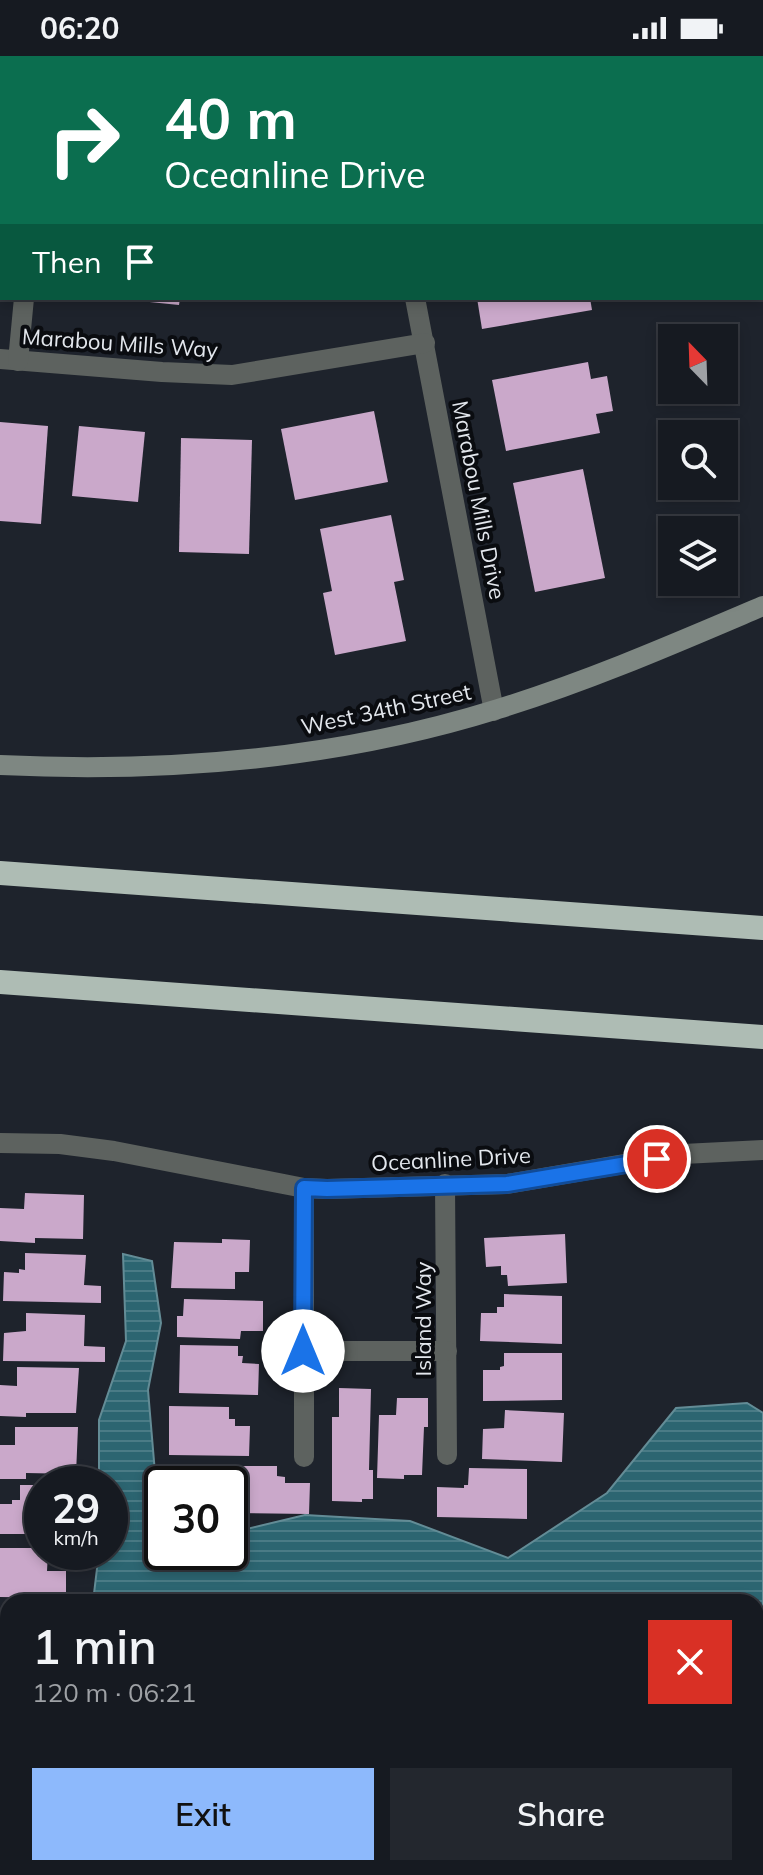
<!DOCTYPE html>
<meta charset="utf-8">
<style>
:root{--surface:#161a21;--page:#23272e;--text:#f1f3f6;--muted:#9ea1a5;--line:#35383f;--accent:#8db9fc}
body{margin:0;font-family:Mulish,sans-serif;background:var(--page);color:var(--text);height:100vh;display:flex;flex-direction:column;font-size:30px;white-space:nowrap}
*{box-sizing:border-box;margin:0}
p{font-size:26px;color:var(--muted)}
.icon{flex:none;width:44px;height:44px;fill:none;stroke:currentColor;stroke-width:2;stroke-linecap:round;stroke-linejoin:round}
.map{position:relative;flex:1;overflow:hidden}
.sheet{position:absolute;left:0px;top:1538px;width:764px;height:282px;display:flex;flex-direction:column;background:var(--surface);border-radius:24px 24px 0 0;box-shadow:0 4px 12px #0003,0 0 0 2px var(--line)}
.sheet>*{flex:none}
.banner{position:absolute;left:0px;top:0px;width:764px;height:244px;box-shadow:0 4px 12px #0003,0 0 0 2px var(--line);background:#0b6e4f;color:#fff;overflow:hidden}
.needle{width:52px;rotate:337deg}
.fabs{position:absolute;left:658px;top:268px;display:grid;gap:16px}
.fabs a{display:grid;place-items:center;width:80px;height:80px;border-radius:0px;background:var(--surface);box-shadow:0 4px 12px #0003,0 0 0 2px var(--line);font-size:40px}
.speed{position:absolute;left:24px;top:1410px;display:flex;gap:16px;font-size:40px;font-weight:700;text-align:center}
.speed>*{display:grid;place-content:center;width:104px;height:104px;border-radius:50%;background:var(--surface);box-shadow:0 4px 12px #0003,0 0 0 2px var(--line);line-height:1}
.speed small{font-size:20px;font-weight:400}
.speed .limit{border:4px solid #111;border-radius:12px;background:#fff;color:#111}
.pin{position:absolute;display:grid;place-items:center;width:68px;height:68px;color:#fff;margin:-34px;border:4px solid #fff;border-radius:50%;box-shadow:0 2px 8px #0007}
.me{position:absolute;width:88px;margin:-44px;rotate:0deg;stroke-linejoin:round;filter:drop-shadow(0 0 6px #0008)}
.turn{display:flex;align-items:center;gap:28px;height:168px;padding:0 32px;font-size:36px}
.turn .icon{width:104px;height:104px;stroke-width:2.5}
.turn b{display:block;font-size:56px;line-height:68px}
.then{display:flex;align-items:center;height:76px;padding:0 32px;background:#0003;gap:16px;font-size:30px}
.round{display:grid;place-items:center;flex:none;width:84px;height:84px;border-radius:0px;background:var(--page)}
.headline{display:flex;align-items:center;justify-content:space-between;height:136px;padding:0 32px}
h1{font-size:48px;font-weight:600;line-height:60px}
.cta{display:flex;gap:16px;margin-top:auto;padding:16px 32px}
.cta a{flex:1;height:92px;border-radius:0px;background:var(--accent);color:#111;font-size:32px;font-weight:600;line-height:92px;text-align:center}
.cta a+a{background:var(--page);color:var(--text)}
.status{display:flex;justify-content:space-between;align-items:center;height:56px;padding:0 40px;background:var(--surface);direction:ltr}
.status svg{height:22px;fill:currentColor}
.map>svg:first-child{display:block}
.water{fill:url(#water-rules);stroke:#638c96;stroke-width:2}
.building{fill:#caa8ca}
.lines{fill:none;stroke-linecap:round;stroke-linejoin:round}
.street{stroke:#5d625f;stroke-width:20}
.secondary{stroke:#7e8782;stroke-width:20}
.highway{stroke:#aebcb4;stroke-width:24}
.route-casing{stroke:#114b97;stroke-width:20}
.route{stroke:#1a73e8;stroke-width:14}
.labels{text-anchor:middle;stroke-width:8;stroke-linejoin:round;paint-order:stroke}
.street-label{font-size:22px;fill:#e3e7ed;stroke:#0a0c10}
</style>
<div class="status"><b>06:20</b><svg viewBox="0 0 49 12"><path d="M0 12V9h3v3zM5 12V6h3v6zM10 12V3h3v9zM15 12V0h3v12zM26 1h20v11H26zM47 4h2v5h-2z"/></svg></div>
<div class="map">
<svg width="763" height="1819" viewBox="0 0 763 1819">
<defs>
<pattern id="water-rules" width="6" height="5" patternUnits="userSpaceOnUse" patternTransform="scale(2)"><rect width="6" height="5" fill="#2c6571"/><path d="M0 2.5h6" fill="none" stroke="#4a7b86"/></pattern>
</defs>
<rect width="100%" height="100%" fill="#1e232c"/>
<polygon class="water" points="123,1198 152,1205 161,1267 148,1334 155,1417 146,1472 162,1476 162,1496 230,1496 230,1477 305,1459 410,1465 508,1502 607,1437 676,1352 747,1347 763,1357 763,1819 0,1819 0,1584 8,1585 8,1812 756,1812 756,1546 93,1546 99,1496 110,1496 110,1428 99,1428 99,1364 126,1285"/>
<g class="building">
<polygon points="131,242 180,242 179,249 130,244"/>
<polygon points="477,242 590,242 592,254 482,273"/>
<polygon points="588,306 591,323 607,320 613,355 596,358 600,377 506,395 492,324"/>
<polygon points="374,355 388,426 295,444 281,373"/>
<polygon points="0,366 48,370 41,468 0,465"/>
<polygon points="79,370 145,376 138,446 72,440"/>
<polygon points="181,382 252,384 249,498 179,496"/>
<polygon points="583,413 605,522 535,536 513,427"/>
<polygon points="391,459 404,524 394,526 406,585 335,599 323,537 332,535 320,473"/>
<polygon points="25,1137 84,1139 83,1183 35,1182 35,1187 0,1185 0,1152 24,1153"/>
<polygon points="565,1178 567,1227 508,1230 507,1219 501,1219 501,1210 486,1211 484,1182"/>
<polygon points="222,1183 250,1184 249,1216 235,1216 235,1233 171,1232 174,1186 222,1187"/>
<polygon points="25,1197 86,1199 84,1229 101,1230 101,1247 3,1245 4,1216 19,1217 19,1213 25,1214"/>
<polygon points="504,1238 562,1240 562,1288 480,1285 481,1257 497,1257 497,1251 504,1251"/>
<polygon points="184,1243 263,1245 263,1275 241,1275 240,1283 177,1281 177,1260 183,1260"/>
<polygon points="26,1257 85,1259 84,1290 105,1291 105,1306 3,1305 4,1277 26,1275"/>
<polygon points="180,1289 238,1290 238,1300 243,1300 242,1307 259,1308 258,1339 179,1337"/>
<polygon points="504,1297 562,1297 562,1344 483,1345 483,1314 500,1314 500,1311 504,1310"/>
<polygon points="17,1311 79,1312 76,1357 26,1357 26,1361 0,1360 0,1329 17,1330"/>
<polygon points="339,1332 371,1333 369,1414 373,1414 373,1443 362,1443 362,1446 332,1445 332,1361 339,1361"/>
<polygon points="397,1342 428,1342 428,1371 424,1371 422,1419 404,1419 404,1423 377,1422 379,1359 396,1359"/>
<polygon points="169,1350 229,1351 229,1363 235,1363 235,1370 250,1370 249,1400 169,1399"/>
<polygon points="505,1354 564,1357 562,1406 482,1403 483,1373 504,1372"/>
<polygon points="15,1371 78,1371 76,1418 26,1417 26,1423 0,1423 0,1389 15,1389"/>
<polygon points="219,1410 277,1410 277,1420 285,1421 285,1427 310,1427 309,1458 230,1457 230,1428 219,1428"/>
<polygon points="469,1412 527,1413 527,1463 437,1461 437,1431 464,1432 464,1429 468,1429"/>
<polygon points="20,1429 42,1429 42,1478 0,1478 0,1448 12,1448 12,1444 20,1444"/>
<polygon points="0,1492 42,1492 42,1496 48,1496 47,1515 66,1515 66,1542 0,1541"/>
</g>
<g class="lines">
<g class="street">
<polyline points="47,2 47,0"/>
<polyline points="415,242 494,655"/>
<polyline points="0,303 162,316 232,319 425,287"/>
<polyline points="18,305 24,242"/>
<polyline points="0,1087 60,1088 114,1095 304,1132 327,1133 507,1128 683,1098 763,1094"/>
<polyline points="445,1128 447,1399"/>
<polyline points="304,1132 304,1401"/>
<polyline points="303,1295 447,1295"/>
</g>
<path class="secondary" d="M0,709C166,717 338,703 498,653C589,625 676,587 763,550"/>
<g class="highway">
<polyline points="0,817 763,872"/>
<polyline points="0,926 763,981"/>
</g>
</g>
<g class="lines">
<g class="route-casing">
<polyline id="route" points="303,1295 304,1132 327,1133 507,1128 657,1103"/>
</g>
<use href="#route" class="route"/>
</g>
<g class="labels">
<g class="street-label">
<text transform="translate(120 287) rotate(4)" y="8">Marabou Mills Way</text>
<text transform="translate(479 444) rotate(79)" y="8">Marabou Mills Drive</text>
<text transform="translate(386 653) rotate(-12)" y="8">West 34th Street</text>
<text transform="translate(451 1103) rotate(-3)" y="8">Oceanline Drive</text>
<text transform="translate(423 1263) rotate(-90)" y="8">Island Way</text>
</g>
</g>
</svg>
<div class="fabs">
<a><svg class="needle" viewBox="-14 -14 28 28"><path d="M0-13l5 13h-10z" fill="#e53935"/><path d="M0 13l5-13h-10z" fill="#9ea1a5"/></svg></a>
<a><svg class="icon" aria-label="search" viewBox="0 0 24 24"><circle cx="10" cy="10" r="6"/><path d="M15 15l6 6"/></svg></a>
<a><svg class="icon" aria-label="layers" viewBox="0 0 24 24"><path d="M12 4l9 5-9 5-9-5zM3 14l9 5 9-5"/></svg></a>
</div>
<div class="speed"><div>29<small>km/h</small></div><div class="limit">30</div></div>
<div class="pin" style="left:657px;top:1103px;background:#d93025"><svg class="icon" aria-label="arrive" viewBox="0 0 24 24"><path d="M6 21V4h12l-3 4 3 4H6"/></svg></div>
<svg class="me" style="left:303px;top:1295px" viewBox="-20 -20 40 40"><circle r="19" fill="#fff"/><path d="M0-13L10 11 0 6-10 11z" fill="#1a73e8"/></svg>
<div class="banner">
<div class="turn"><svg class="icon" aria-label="right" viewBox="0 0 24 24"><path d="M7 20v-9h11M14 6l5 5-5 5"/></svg><div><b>40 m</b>Oceanline Drive</div></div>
<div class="then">Then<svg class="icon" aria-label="arrive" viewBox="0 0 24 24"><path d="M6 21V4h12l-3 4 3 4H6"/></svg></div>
</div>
<section class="sheet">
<div class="headline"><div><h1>1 min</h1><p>120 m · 06:21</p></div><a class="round" style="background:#d93025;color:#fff"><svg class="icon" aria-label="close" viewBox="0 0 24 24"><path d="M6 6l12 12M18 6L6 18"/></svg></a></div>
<div class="cta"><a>Exit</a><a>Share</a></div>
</section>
</div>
